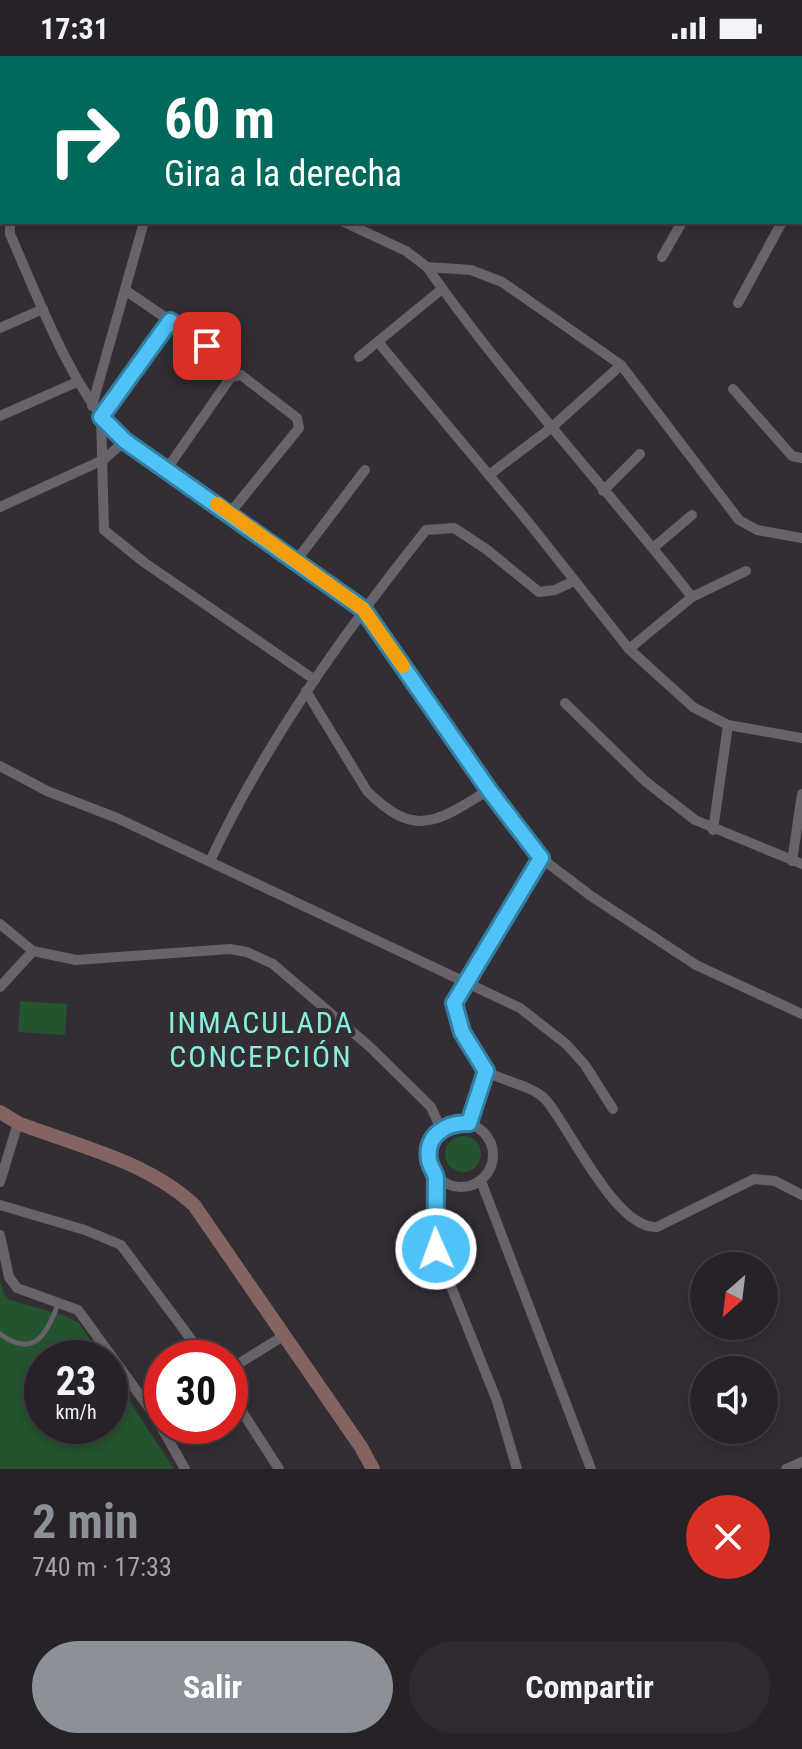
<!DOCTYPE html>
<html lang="es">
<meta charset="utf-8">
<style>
:root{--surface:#262227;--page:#2e2a2f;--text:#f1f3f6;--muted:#a4a4a7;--line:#423f44;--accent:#8c9099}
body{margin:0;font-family:"Roboto Condensed",sans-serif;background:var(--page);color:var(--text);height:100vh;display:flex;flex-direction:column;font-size:30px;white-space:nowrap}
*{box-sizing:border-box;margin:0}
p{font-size:26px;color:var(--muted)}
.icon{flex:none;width:44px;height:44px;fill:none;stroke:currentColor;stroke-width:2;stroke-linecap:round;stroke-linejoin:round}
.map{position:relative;height:1413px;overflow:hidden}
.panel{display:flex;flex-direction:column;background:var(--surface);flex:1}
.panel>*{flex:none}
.hud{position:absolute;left:0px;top:0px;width:802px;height:168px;box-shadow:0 4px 12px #0003,0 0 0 2px var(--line);background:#00695c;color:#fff;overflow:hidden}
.needle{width:52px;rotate:208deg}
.buttons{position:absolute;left:690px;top:1196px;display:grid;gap:16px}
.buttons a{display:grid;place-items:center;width:88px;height:88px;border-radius:50%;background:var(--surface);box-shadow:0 4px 12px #0003,0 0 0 2px var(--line);font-size:40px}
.speed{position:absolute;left:24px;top:1284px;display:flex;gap:16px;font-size:40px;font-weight:700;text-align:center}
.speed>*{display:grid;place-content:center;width:104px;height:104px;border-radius:50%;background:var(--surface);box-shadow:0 4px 12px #0003,0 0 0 2px var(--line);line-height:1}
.speed small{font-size:20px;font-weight:400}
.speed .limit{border:12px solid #d22;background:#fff;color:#111}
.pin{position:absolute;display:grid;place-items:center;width:68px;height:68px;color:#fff;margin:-34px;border-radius:16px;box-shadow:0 4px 12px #0006}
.me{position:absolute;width:88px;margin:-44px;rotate:358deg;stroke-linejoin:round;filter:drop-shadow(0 0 6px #0008)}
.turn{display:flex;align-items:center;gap:28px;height:168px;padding:0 32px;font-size:36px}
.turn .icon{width:104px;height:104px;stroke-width:2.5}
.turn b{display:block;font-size:56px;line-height:68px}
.round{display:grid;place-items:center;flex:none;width:84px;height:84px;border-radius:42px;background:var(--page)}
.overview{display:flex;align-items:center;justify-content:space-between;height:136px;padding:0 32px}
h1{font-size:48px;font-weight:700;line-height:60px;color:var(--accent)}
.button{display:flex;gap:16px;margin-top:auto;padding:16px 32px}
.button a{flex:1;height:92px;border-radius:48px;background:var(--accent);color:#fff;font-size:32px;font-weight:700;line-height:92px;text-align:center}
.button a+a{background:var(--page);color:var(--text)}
.status{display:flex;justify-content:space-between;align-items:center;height:56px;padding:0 40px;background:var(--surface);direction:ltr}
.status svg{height:22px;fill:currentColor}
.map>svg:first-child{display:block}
.green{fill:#23532f}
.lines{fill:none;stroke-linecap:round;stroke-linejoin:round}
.lane{stroke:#68626a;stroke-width:5}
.street{stroke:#68626a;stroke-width:10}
.secondary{stroke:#846460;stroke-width:14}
.route-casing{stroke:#337fa1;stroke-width:20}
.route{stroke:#4fc3f7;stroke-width:14}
.slow{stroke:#f59e0b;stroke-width:14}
.labels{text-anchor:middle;stroke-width:8;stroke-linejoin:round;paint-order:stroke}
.neighbourhood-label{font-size:30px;letter-spacing:2px;fill:#88efdf;stroke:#332e34}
</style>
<div class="status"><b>17:31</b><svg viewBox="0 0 49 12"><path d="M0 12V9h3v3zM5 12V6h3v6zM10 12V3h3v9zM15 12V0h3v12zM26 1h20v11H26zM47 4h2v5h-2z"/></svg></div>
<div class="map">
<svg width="802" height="1413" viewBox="0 0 802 1413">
<rect width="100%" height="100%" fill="#332e34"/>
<g class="green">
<polygon points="20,945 67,948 65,979 18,976"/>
<circle cx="463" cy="1098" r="18"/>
<polygon points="0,1224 4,1238 10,1244 66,1260 80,1268 102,1302 42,1302 42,1370 110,1370 110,1315 174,1413 0,1413"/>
</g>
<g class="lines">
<path class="lane" d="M0,1278C34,1303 47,1278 58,1248"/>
<g class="street">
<polyline points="1,0 2,2"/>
<polyline points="18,2 22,0"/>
<polyline points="189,2 189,0"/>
<polyline points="274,2 275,0"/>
<polyline points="365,2 365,0"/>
<polyline points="459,2 459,0"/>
<polyline points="800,68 802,69"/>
<polyline points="800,132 802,128"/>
<path d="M10,166V178C40,246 66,319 114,377L363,553L489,734L541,802L591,840L696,909L802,958"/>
<path d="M344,166L406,195L427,211C508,327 605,430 692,541"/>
<polyline points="662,201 682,166"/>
<polyline points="427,211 471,214 502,226 621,309 739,464 757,474 802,482"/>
<polyline points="125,234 226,303"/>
<polyline points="738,247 782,166"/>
<polyline points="170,265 101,361 104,474 145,507 315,624"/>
<polyline points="0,272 43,253"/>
<polyline points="378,286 529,467 629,593 693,651 728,669 802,682"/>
<polyline points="359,301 442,233"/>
<polyline points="733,333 792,400 802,402"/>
<polyline points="92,350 144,166"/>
<polyline points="0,360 77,326"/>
<polyline points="166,414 231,321 241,319 297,362 299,372 230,457"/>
<polyline points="489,419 551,372 621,309"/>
<polyline points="603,435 640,398"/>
<polyline points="0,451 103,404 125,385"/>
<polyline points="653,492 692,459"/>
<polyline points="296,505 365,414"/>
<polyline points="629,593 692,541 746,515"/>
<path d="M306,635L367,735C416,784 438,765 489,734"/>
<polyline points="565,647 645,725 695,764 802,808"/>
<polyline points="0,710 47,735 117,762 520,952 566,988 585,1009 613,1053"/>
<polyline points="713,774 728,669"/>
<path d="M541,802L454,947C460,968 469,998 485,1014C496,1024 531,1028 546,1044C570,1072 616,1174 657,1171L754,1123L775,1125L802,1139"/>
<path d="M210,805C266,685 344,577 426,474L454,472L486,493L539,536L555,534L574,525"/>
<polyline points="792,805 802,738"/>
<polyline points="0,868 33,895 76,904 230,893 247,896 273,908 370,991 431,1051 441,1073"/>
<polyline points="0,931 33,895"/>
<circle cx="461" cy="1099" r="32"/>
<polyline points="469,1067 486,1015"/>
<polyline points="436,1120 434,1140 436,1193 497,1345 517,1413"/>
<polyline points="481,1125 591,1413"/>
<polyline points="0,1126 18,1067"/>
<polyline points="0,1149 85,1174 121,1189 205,1302"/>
<polyline points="0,1179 9,1221 17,1232 78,1254 155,1360 185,1413"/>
<polyline points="230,1313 285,1279"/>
<polyline points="230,1337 279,1413"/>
<polyline points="786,1413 802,1406"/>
</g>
<g class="secondary">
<polyline points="570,0 576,2"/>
<polyline points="773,2 774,0"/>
<path d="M0,1056L18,1067C78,1090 146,1105 194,1149L361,1391L373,1413"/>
</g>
</g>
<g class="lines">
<g class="route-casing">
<path id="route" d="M207,290L170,265L101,361L125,385L363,553L489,734L541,802L454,947L462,976L486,1015L469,1067C447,1066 425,1079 429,1104C430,1111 435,1116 436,1122C436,1145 435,1169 436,1193"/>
</g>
<use href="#route" class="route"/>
<polyline class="slow" points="217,448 363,553 403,610"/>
</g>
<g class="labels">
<g class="neighbourhood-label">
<text x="261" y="977">INMACULADA<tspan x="261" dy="34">CONCEPCIÓN</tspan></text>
</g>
</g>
</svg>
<div class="buttons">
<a><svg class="needle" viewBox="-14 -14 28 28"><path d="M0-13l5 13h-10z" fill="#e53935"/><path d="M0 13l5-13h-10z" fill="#a4a4a7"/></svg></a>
<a><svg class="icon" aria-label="sound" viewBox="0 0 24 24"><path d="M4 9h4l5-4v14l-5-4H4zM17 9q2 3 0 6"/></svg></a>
</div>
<div class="speed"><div>23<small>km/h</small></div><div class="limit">30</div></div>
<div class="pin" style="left:207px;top:290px;background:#d93025"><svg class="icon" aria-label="arrive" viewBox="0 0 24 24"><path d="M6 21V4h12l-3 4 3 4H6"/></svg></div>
<svg class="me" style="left:436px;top:1193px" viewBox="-20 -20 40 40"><circle r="17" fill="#4fc3f7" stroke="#fff" stroke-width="3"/><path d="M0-11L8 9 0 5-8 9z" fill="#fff"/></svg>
<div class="hud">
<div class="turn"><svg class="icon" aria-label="right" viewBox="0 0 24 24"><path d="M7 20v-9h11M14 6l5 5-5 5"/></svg><div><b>60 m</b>Gira a la derecha</div></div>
</div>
</div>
<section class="panel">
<div class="overview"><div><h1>2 min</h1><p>740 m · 17:33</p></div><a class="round" style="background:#d93025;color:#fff"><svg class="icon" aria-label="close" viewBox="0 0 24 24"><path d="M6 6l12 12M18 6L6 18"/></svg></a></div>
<div class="button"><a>Salir</a><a>Compartir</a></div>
</section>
